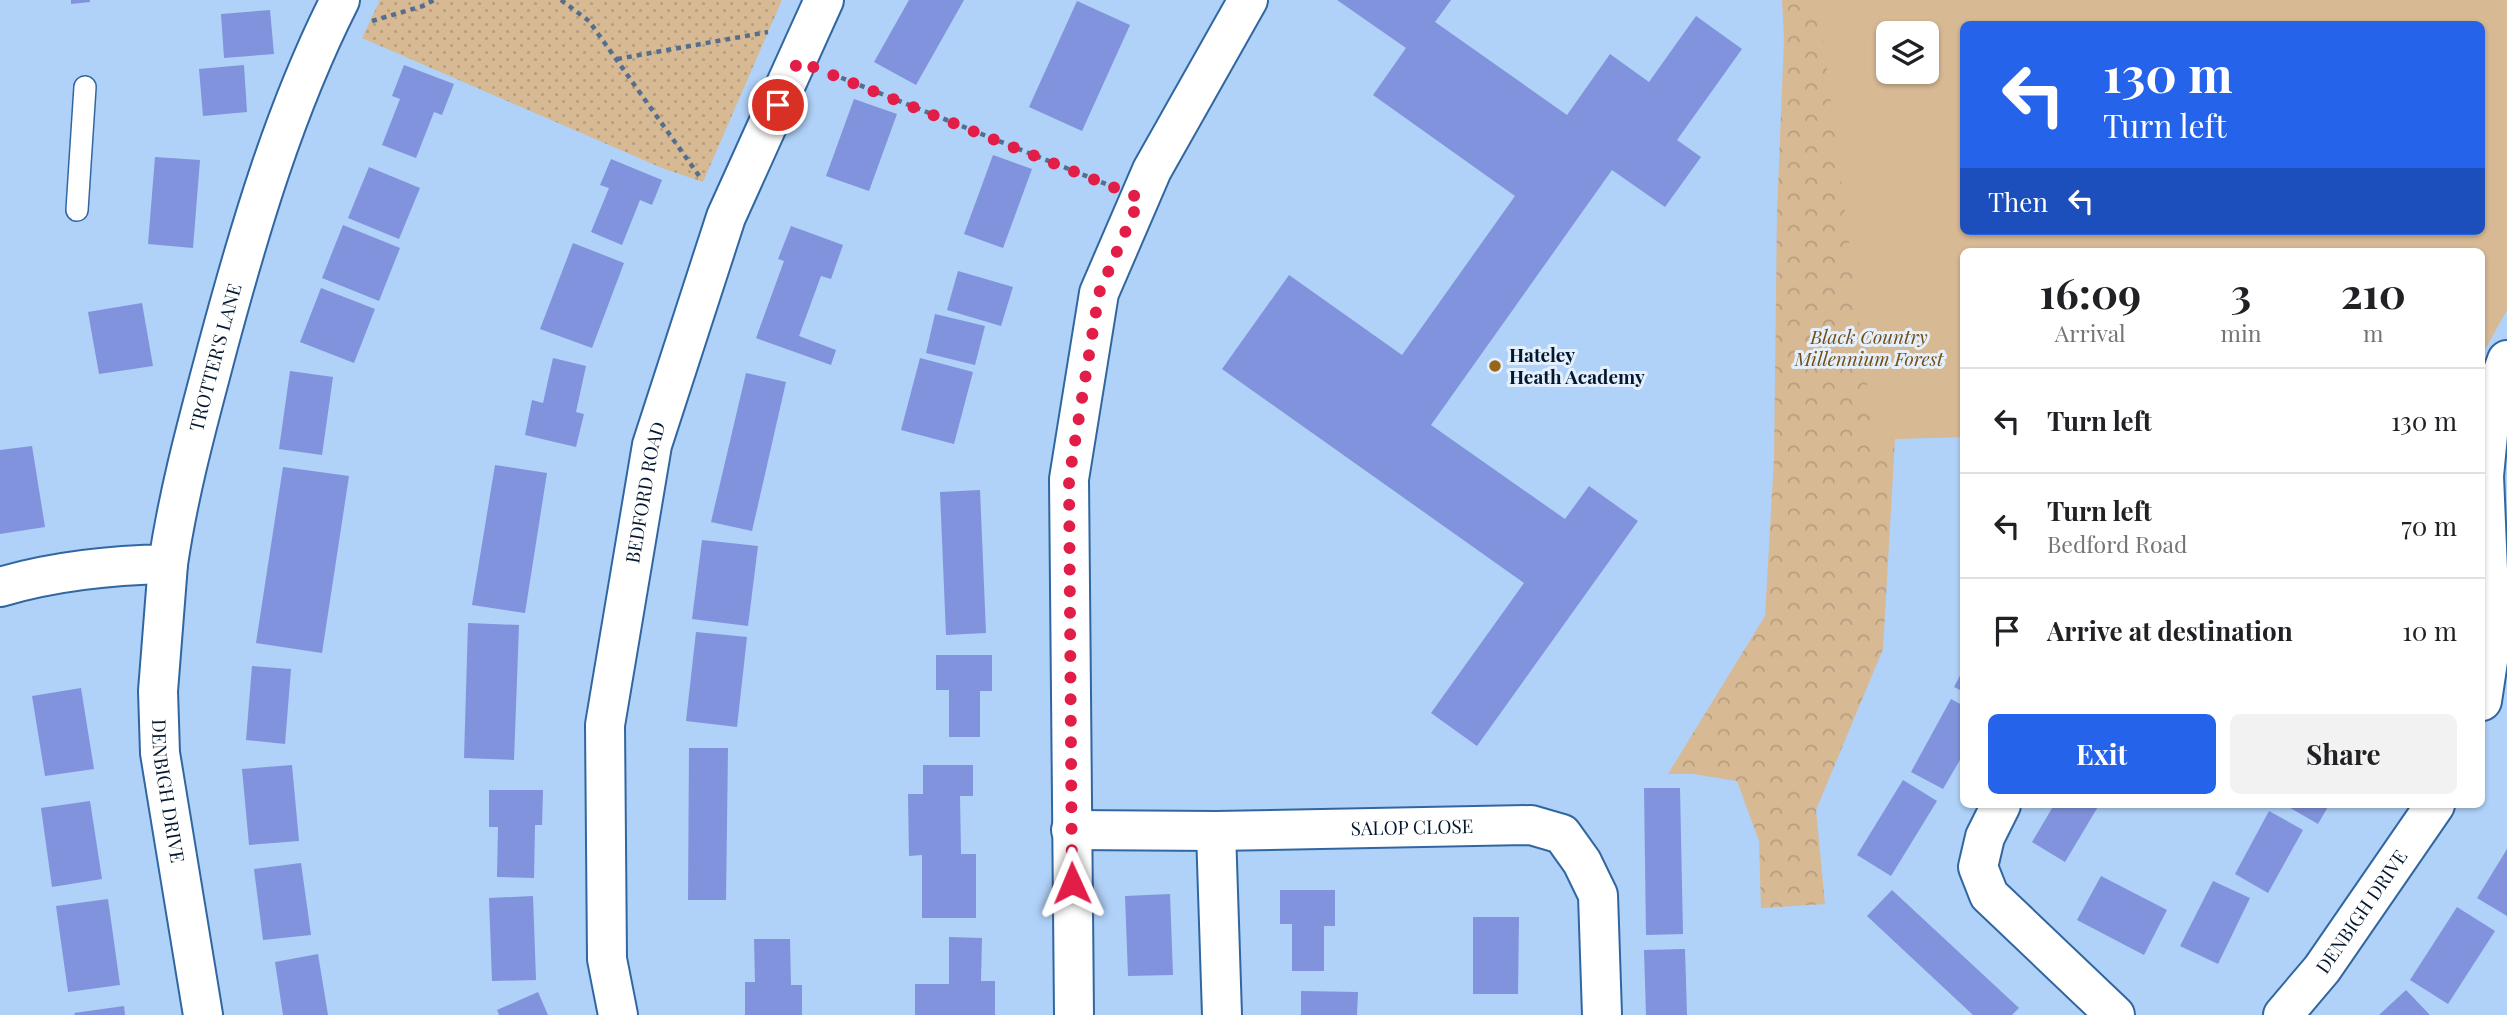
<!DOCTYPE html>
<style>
:root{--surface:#fff;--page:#f2f2f2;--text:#202124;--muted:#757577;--line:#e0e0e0;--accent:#2563eb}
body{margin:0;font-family:"Playfair Display",serif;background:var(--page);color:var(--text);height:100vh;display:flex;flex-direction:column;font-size:26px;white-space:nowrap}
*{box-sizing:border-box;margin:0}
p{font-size:23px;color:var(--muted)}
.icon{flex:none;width:38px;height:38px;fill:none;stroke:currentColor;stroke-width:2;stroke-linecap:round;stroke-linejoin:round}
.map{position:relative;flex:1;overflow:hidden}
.drawer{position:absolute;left:1960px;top:248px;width:525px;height:560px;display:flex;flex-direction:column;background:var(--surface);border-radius:10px;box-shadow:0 2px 5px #0004}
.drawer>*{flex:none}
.banner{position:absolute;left:1960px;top:21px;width:525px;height:214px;border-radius:10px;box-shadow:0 2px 5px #0004;background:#2563eb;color:#fff;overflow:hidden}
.tools{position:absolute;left:1876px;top:21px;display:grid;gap:14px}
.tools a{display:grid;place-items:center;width:63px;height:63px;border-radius:10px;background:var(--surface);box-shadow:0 2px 5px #0004;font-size:35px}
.pin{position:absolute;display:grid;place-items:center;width:60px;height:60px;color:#fff;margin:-30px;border:4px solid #fff;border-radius:50%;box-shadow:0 2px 7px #0007}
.me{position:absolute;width:77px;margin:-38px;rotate:359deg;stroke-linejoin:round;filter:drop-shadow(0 0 5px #0008)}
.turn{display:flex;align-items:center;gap:24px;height:147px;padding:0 28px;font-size:32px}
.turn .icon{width:91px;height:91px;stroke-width:2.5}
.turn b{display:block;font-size:49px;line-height:60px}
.then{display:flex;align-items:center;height:66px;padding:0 28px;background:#0003;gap:14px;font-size:26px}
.eta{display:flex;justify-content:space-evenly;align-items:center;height:119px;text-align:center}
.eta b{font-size:42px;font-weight:700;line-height:49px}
.primary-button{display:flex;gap:14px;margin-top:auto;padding:14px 28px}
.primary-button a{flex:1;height:80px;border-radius:10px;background:var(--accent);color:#fff;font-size:28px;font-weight:700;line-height:80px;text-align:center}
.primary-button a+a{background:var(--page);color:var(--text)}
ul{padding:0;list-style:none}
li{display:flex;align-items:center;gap:21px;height:105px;padding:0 28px;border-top:2px solid var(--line)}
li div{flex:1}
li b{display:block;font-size:26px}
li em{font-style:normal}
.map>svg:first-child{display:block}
.grass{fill:url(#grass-dots)}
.forest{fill:url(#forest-crowns);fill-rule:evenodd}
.green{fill:#d7b994;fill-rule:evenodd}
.building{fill:#8193dc}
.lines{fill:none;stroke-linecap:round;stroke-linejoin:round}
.lane-casing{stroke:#3167a1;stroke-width:24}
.street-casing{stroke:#3167a1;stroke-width:42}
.path{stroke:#546e8d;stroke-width:4.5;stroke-dasharray:5 5;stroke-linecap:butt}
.lane{stroke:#fff;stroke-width:21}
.street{stroke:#fff;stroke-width:38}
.route{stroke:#e11d48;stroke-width:12;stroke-dasharray:0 21.6}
.poi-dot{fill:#986619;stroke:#e4f0fd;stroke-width:2.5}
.labels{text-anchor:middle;stroke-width:6;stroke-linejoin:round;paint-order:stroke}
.park-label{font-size:19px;font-style:italic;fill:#754e13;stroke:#e4f0fd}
.poi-label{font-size:19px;font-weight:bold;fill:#03182f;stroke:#e4f0fd;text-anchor:start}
.street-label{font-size:19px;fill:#03182f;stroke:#e4f0fd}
</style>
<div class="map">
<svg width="2507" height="1015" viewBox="0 0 2507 1015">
<defs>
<pattern id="grass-dots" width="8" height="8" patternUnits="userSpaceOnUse" patternTransform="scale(1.75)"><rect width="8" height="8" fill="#d7b994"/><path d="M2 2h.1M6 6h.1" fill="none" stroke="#b79e80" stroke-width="1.8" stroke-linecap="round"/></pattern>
<pattern id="forest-crowns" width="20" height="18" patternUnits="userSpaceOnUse" patternTransform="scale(1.75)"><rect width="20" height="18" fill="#d7b994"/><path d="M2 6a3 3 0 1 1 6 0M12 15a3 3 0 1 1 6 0" fill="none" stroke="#b79e80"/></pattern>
</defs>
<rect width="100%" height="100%" fill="#b0d1f8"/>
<polygon class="grass" points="380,0 782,0 703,182 662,168 362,38"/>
<path class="forest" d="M1782,0H1958L1956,168L1966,252H1964L1963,437L1895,439L1883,649L1816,810L1825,904L1761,908L1759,841L1737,781L1693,774H1668L1765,616L1774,459L1777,212L1784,40ZM1888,33H1927V72H1888Z"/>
<path class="green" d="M1818,0H2507V310L2482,355V252H1964L1963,437L1874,439ZM1964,24H2482V231H1964ZM1888,33H1927V72H1888Z"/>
<g class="building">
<polygon points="71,0 90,0 90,2 71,4"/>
<polygon points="909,0 964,0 916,85 874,62"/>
<polygon points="1337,0 1451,0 1435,22 1567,115 1610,54 1649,82 1696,16 1742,49 1677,140 1701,157 1665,207 1612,170 1431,425 1565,519 1589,486 1638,521 1477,746 1431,713 1524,583 1222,369 1289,275 1402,355 1515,196 1373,95 1406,48"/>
<polygon points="1077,1 1130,25 1082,131 1029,107"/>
<polygon points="270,10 274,54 224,58 221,14"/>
<polygon points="244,65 247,112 203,116 199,69"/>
<polygon points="404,65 454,84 442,115 434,112 416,158 382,145 400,99 392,96"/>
<polygon points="854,99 897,114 869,191 826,176"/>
<polygon points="993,155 1032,169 1003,248 964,234"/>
<polygon points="155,157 200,160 193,248 148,244"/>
<polygon points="611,159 662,180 652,205 640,200 622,245 591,232 609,188 600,185"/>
<polygon points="369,167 420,188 399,239 348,218"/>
<polygon points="343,225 400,248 379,301 322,278"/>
<polygon points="791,226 843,245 831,279 821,276 799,336 836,350 831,365 756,338 784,261 778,259"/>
<polygon points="573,243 624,263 592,348 540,329"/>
<polygon points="958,271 1013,287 1001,326 947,310"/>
<polygon points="321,288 375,309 354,363 300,342"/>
<polygon points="142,303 153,366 99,374 88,312"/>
<polygon points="935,314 985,326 975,365 926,353"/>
<polygon points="553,358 586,366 576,412 584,414 576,447 525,435 532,400 543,403"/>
<polygon points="920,358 973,372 954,444 901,430"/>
<polygon points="290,371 333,377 322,455 279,449"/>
<polygon points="746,373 786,382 752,531 711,522"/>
<polygon points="32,446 45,527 0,534 0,450"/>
<polygon points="495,465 547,473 525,613 472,605"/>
<polygon points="283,467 349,476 322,653 256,643"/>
<polygon points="980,490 986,633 946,635 940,492"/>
<polygon points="702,540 758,546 748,626 692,619"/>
<polygon points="468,623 519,625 514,760 464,758"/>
<polygon points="696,632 747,637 737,727 686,721"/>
<polygon points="936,655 992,655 992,691 980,691 980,737 949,737 949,690 936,690"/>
<polygon points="252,666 291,669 285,744 246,740"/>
<polygon points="1964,668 1964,692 1954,687"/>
<polygon points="81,688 94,769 45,776 32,696"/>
<polygon points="1951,699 1964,706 1964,753 1943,789 1911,772"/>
<polygon points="689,748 728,748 726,900 688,900"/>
<polygon points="292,765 299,841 249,845 242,769"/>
<polygon points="923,765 973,765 973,796 960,796 961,854 976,854 976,918 922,918 922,855 909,856 908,794 923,794"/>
<polygon points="1903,780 1937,801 1891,876 1857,855"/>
<polygon points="1644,788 1680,788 1683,934 1646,935"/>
<polygon points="489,790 543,790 542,825 535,825 534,878 497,877 498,827 489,827"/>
<polygon points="90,801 102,879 52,887 41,808"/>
<polygon points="2054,805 2099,805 2065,862 2032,842"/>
<polygon points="2285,805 2329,805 2318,824"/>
<polygon points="2269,811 2303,830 2268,893 2235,874"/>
<polygon points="2507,849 2507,916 2477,898"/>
<polygon points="301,863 311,935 263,940 254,869"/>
<polygon points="2101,876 2167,910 2144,955 2077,920"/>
<polygon points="2213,881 2250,898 2218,964 2180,946"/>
<polygon points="1280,890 1335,890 1335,926 1324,926 1324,971 1292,971 1292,924 1280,924"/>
<polygon points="1892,890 2019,1008 2012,1015 1973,1015 1867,916"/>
<polygon points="1170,894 1173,975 1128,976 1125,896"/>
<polygon points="533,896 536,980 492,981 489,898"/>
<polygon points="108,899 120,985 68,992 56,906"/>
<polygon points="2457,907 2495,931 2448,1004 2410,980"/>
<polygon points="1473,917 1519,917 1518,994 1473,994"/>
<polygon points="949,937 982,938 981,981 995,981 995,1015 915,1015 915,984 949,984"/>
<polygon points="754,939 790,939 791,985 802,985 802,1015 745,1015 745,982 755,982"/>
<polygon points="1685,949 1687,1015 1646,1015 1644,950"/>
<polygon points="318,954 328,1015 283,1015 275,962"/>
<polygon points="2406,990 2430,1015 2379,1015"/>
<polygon points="1301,991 1358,992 1357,1015 1301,1015"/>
<polygon points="538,992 548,1015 499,1015 497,1010"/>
<polygon points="124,1006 125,1015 75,1015 74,1013"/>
</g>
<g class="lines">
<g class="lane-casing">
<polyline id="lane" points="77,210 85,87"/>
</g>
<g class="street-casing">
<g id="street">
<path id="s1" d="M168,564L158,691L160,753L203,1015"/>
<path id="s2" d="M0,587C54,571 111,565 168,564C179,489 199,418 218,346C250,227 285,109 340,0"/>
<polyline points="2482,701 2491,641 2484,476 2491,404 2507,360"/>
<polyline points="2001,805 1985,837 1978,867 1989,895 2115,1015"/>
<path id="s3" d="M1071,830L1216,831L1531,825L1562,834L1582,862L1598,895L1602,1015"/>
<polyline points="1216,831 1222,1015"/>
<path id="s4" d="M618,1015L607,959L605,725L652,445L726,217L824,0"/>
<polyline points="1074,1015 1069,479 1099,293 1152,170 1248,0"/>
<path id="s5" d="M2283,1015L2322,969L2435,805"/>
</g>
</g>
<g class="path">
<polyline points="561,0 589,21 702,180"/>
<polyline points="372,21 423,6 434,0"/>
<polyline points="617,59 768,32"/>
<polyline points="832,74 1106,184"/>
</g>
<use href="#lane" class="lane"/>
<use href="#street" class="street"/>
</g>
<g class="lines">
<polyline class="route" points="778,105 798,61 1140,198 1099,293 1069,479 1072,883"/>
</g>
<circle class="poi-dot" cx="1495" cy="366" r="7"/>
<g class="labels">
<g class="park-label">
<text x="1869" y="344">Black Country<tspan x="1869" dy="22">Millennium Forest</tspan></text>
</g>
<g class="poi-label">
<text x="1509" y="362">Hateley<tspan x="1509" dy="22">Heath Academy</tspan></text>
</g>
<g class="street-label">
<text dy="7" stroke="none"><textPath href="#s2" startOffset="382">TROTTER'S LANE</textPath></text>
<text dy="7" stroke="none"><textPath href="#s4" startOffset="527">BEDFORD ROAD</textPath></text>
<text dy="7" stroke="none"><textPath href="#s1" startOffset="228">DENBIGH DRIVE</textPath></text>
<text dy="7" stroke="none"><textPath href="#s3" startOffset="341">SALOP CLOSE</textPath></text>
<text dy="7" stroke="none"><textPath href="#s5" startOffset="130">DENBIGH DRIVE</textPath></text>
</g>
</g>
</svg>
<div class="tools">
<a><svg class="icon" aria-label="layers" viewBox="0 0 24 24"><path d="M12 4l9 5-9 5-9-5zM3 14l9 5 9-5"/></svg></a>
</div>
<div class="pin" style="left:778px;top:105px;background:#d93025"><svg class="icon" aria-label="arrive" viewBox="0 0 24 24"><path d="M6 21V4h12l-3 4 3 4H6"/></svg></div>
<svg class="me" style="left:1072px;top:883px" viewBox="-20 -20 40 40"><path d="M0-17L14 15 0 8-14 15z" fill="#e11d48" stroke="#fff" stroke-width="4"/></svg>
<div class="banner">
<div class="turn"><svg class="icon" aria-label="left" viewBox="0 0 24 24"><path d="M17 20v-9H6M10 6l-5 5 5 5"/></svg><div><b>130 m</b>Turn left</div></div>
<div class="then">Then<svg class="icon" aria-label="left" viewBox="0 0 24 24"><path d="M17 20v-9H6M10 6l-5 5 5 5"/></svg></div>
</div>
<section class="drawer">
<div class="eta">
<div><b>16:09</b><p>Arrival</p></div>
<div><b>3</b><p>min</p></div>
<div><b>210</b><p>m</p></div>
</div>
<ul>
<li><svg class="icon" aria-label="left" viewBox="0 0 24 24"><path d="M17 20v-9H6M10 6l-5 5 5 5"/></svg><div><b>Turn left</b></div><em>130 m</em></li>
<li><svg class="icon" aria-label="left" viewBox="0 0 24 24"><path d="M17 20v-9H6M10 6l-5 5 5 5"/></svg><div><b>Turn left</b><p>Bedford Road</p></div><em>70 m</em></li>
<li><svg class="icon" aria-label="arrive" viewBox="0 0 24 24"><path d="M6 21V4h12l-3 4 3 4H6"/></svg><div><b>Arrive at destination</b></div><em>10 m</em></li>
</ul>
<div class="primary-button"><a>Exit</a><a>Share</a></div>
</section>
</div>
